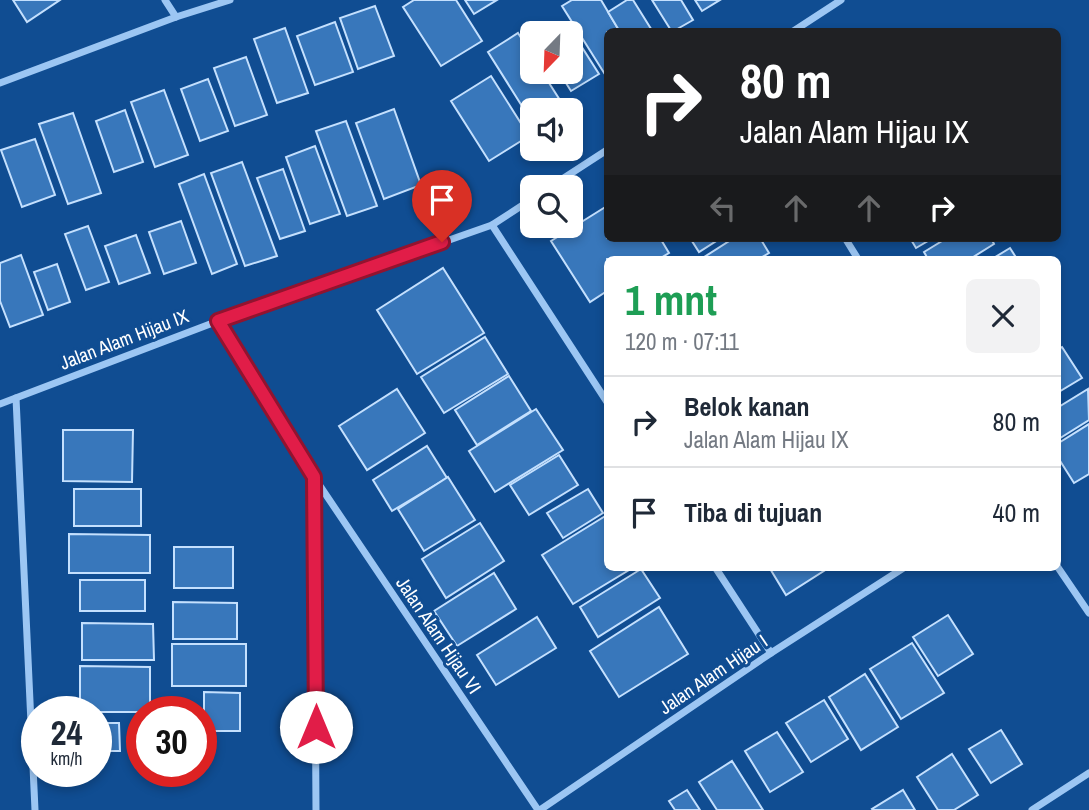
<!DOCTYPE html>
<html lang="id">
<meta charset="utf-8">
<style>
:root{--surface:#fff;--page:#f2f2f3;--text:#1f2937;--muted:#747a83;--line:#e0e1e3}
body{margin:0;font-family:"Archivo Narrow",sans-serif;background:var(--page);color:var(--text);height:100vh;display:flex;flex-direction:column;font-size:26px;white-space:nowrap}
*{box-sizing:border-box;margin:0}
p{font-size:23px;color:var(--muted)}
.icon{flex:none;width:38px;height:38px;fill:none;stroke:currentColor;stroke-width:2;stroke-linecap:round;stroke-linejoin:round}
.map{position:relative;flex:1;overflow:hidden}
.drawer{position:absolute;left:604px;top:256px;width:457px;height:315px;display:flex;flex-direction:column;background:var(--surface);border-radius:10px;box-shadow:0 4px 10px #0003}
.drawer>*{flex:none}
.hud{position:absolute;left:604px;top:28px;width:457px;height:214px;border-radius:10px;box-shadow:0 4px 10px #0003;background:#202124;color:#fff;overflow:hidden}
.needle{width:46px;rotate:203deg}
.fabs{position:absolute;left:520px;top:21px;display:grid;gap:14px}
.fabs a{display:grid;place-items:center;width:63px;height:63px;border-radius:10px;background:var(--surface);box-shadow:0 4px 10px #0003;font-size:35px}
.speed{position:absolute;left:21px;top:696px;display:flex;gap:14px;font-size:35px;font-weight:700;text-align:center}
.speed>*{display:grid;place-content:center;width:91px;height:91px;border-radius:50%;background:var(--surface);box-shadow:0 4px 10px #0003;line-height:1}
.speed small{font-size:18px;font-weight:400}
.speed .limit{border:10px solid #d22;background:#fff;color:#111}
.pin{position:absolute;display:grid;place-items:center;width:60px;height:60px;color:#fff;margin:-72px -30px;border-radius:50% 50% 50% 0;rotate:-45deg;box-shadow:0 0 7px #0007}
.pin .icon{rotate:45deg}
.me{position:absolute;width:77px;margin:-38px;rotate:0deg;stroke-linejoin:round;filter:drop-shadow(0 0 5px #0008)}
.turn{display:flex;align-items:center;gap:24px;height:147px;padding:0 21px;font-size:32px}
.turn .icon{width:91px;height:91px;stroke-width:2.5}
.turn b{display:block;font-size:49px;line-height:60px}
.lanes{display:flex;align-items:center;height:66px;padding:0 21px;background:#0003;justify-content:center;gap:35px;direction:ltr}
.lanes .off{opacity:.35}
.round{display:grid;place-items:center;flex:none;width:74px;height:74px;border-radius:10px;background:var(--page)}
.summary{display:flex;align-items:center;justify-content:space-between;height:119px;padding:0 21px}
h1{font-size:42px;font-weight:700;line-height:52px;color:#1e9e55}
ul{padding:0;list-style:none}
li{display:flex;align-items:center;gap:21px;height:91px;padding:0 21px;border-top:2px solid var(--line)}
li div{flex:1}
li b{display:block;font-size:26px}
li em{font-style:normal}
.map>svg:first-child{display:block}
.building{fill:#3877bb;stroke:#c4e0fe;stroke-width:2}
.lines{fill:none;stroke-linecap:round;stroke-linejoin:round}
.minor{stroke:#9cc6f3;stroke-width:7}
.route-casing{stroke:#92132f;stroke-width:18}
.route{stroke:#e11d48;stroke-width:12}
.labels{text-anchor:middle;stroke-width:6;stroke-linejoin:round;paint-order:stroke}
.street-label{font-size:19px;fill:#fff;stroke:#104d92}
</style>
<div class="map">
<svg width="1089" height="810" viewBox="0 0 1089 810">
<rect width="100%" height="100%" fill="#104d92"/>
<g class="building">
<polygon points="13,0 60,0 27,22"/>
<polygon points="414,0 456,0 482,41 441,66 403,7"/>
<polygon points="465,0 497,0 474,14"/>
<polygon points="572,0 601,0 620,32 607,32 606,76 562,6"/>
<polygon points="627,0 633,0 653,32 620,32 608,12"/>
<polygon points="652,0 681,0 693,20 672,32"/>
<polygon points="695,0 720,0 702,11"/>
<polygon points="375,6 394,56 358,69 340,18"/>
<polygon points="335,22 353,72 315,85 297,36"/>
<polygon points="285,28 308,93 277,103 254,39"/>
<polygon points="518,33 532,55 532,72 542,72 565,108 562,110 532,110 532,122 488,52"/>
<polygon points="578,41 599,74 571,91 559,72 570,72 570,45"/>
<polygon points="246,57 267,115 235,126 214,68"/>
<polygon points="491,76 529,136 489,161 451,101"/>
<polygon points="208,79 228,131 200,141 181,89"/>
<polygon points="164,90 188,155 155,167 131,102"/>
<polygon points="394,109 421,185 384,199 356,123"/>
<polygon points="125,110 143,162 114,172 96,121"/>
<polygon points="73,113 101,193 68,204 39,124"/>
<polygon points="346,121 377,206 347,216 316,131"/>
<polygon points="35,139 55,195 22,207 1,150"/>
<polygon points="315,146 340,214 310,224 286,157"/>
<polygon points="242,162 277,256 245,266 211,173"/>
<polygon points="283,169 305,231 280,239 257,178"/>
<polygon points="204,174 237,264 212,274 179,184"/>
<polygon points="607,206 607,238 660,238 669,253 659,259 607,259 607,291 590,302 551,241"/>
<polygon points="181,221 196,263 164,274 149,232"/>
<polygon points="88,226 109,282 86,290 65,234"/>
<polygon points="136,235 150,273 119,284 105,246"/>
<polygon points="690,238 721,238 699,252"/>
<polygon points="734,238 760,238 769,253 759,259 701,259"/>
<polygon points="910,238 933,238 916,248"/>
<polygon points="947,238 991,238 994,244 970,259 928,259 924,252"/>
<polygon points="1010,248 1017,259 992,259"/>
<polygon points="21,255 43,315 10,327 0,301 0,263"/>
<polygon points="57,264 70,302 48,310 34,272"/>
<polygon points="443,268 484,333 417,374 377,310"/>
<polygon points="485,337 508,374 444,413 421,377"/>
<polygon points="1062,347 1082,378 1057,393 1057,350"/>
<polygon points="509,376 531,411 477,445 455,410"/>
<polygon points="397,389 425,433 367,470 339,426"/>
<polygon points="1088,389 1089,420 1057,440 1057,408"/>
<polygon points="536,409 563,450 495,492 469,451"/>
<polygon points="1089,424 1089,474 1074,483 1057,456 1057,444"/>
<polygon points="63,430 133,430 132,482 63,481"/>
<polygon points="427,446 447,478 392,511 373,480"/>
<polygon points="559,455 578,485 529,515 510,485"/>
<polygon points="448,477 475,520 424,551 398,509"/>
<rect x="74" y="489" width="67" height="37"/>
<polygon points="588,489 603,513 563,538 547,513"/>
<polygon points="607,515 607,567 634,567 573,604 542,555"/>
<polygon points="480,523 504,561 446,598 422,559"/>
<polygon points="69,534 150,535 150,573 69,573"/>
<rect x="174" y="547" width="59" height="41"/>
<polygon points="769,567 830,567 786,595"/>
<polygon points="641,569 660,598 598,637 580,607"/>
<polygon points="494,573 516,609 457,646 434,611"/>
<rect x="80" y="580" width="65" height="31"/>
<polygon points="173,602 237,603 237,639 173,639"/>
<polygon points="659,607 688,654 619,697 590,651"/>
<polygon points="948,615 973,654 938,676 913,637"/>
<polygon points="537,617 556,648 496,685 477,655"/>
<polygon points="82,623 153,624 154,660 82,660"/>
<polygon points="912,643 944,693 901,719 870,669"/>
<rect x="172" y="644" width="74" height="42"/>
<polygon points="80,666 150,667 150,712 80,712"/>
<polygon points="865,674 898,727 861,750 829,697"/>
<polygon points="204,692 240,693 240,731 204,731"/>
<polygon points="824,700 848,739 811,762 786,723"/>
<polygon points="96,723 119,723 120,751 96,751"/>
<polygon points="1001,730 1022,764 991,783 969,749"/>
<polygon points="777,732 803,772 770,792 745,751"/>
<polygon points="952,754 978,795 954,810 938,810 917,777"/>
<polygon points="732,761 763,810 717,810 699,782"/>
<polygon points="687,790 700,810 675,810 669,801"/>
<polygon points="903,790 915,810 873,810 872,809"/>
</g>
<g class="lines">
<g class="minor">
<polyline points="165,0 176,17"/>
<polyline points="792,32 841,0"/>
<polyline points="0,83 176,17 230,0"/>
<polyline points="550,187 607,150"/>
<polyline points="492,225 607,402"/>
<polyline points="845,238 858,259"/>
<polyline points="218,321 314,477 538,810"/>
<polyline points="16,398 35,810"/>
<polyline points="0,404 218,321 492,225 532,199"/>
<polyline points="314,478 316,810"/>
<polyline points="1057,566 1089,613"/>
<polyline points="715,567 771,653"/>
<polyline points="540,810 771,653 905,567"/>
<polyline points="1032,810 1089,773"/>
</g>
</g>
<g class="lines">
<g class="route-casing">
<polyline id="route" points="316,727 314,477 218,321 442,242"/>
</g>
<use href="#route" class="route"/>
</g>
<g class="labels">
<g class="street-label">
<text transform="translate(124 339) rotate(-21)" y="7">Jalan Alam Hijau IX</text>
<text transform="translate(439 635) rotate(56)" y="7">Jalan Alam Hijau VI</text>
<text transform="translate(713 674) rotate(-34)" y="7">Jalan Alam Hijau I</text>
</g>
</g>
</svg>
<div class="fabs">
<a><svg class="needle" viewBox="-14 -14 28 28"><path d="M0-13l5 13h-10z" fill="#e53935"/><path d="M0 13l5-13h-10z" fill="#747a83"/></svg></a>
<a><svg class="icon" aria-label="sound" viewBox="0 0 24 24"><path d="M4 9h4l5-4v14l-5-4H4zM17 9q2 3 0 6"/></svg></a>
<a><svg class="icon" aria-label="search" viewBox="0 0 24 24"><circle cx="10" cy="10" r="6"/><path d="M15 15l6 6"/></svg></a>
</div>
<div class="speed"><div>24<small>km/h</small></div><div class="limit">30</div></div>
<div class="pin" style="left:442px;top:242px;background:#d93025"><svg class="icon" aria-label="arrive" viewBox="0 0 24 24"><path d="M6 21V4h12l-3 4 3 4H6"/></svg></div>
<svg class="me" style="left:316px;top:727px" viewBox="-20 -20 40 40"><circle r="19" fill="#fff"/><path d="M0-13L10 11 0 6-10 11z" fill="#e11d48"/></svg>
<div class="hud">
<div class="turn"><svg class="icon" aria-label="right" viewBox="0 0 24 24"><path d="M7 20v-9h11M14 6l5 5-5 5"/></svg><div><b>80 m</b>Jalan Alam Hijau IX</div></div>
<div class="lanes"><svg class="icon off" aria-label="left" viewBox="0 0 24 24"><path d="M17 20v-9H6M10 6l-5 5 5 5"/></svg><svg class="icon off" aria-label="ahead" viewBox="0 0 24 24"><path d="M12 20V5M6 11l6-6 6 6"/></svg><svg class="icon off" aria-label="ahead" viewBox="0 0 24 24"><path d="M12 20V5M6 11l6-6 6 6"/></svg><svg class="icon" aria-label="right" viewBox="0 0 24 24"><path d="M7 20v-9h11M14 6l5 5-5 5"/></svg></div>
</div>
<section class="drawer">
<div class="summary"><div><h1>1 mnt</h1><p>120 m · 07:11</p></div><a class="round"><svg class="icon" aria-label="close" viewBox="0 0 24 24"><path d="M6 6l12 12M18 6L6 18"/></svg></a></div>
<ul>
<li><svg class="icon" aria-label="right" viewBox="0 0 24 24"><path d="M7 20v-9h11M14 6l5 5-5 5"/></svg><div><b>Belok kanan</b><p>Jalan Alam Hijau IX</p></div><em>80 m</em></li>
<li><svg class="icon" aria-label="arrive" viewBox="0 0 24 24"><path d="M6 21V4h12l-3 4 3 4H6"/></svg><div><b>Tiba di tujuan</b></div><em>40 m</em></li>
</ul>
</section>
</div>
